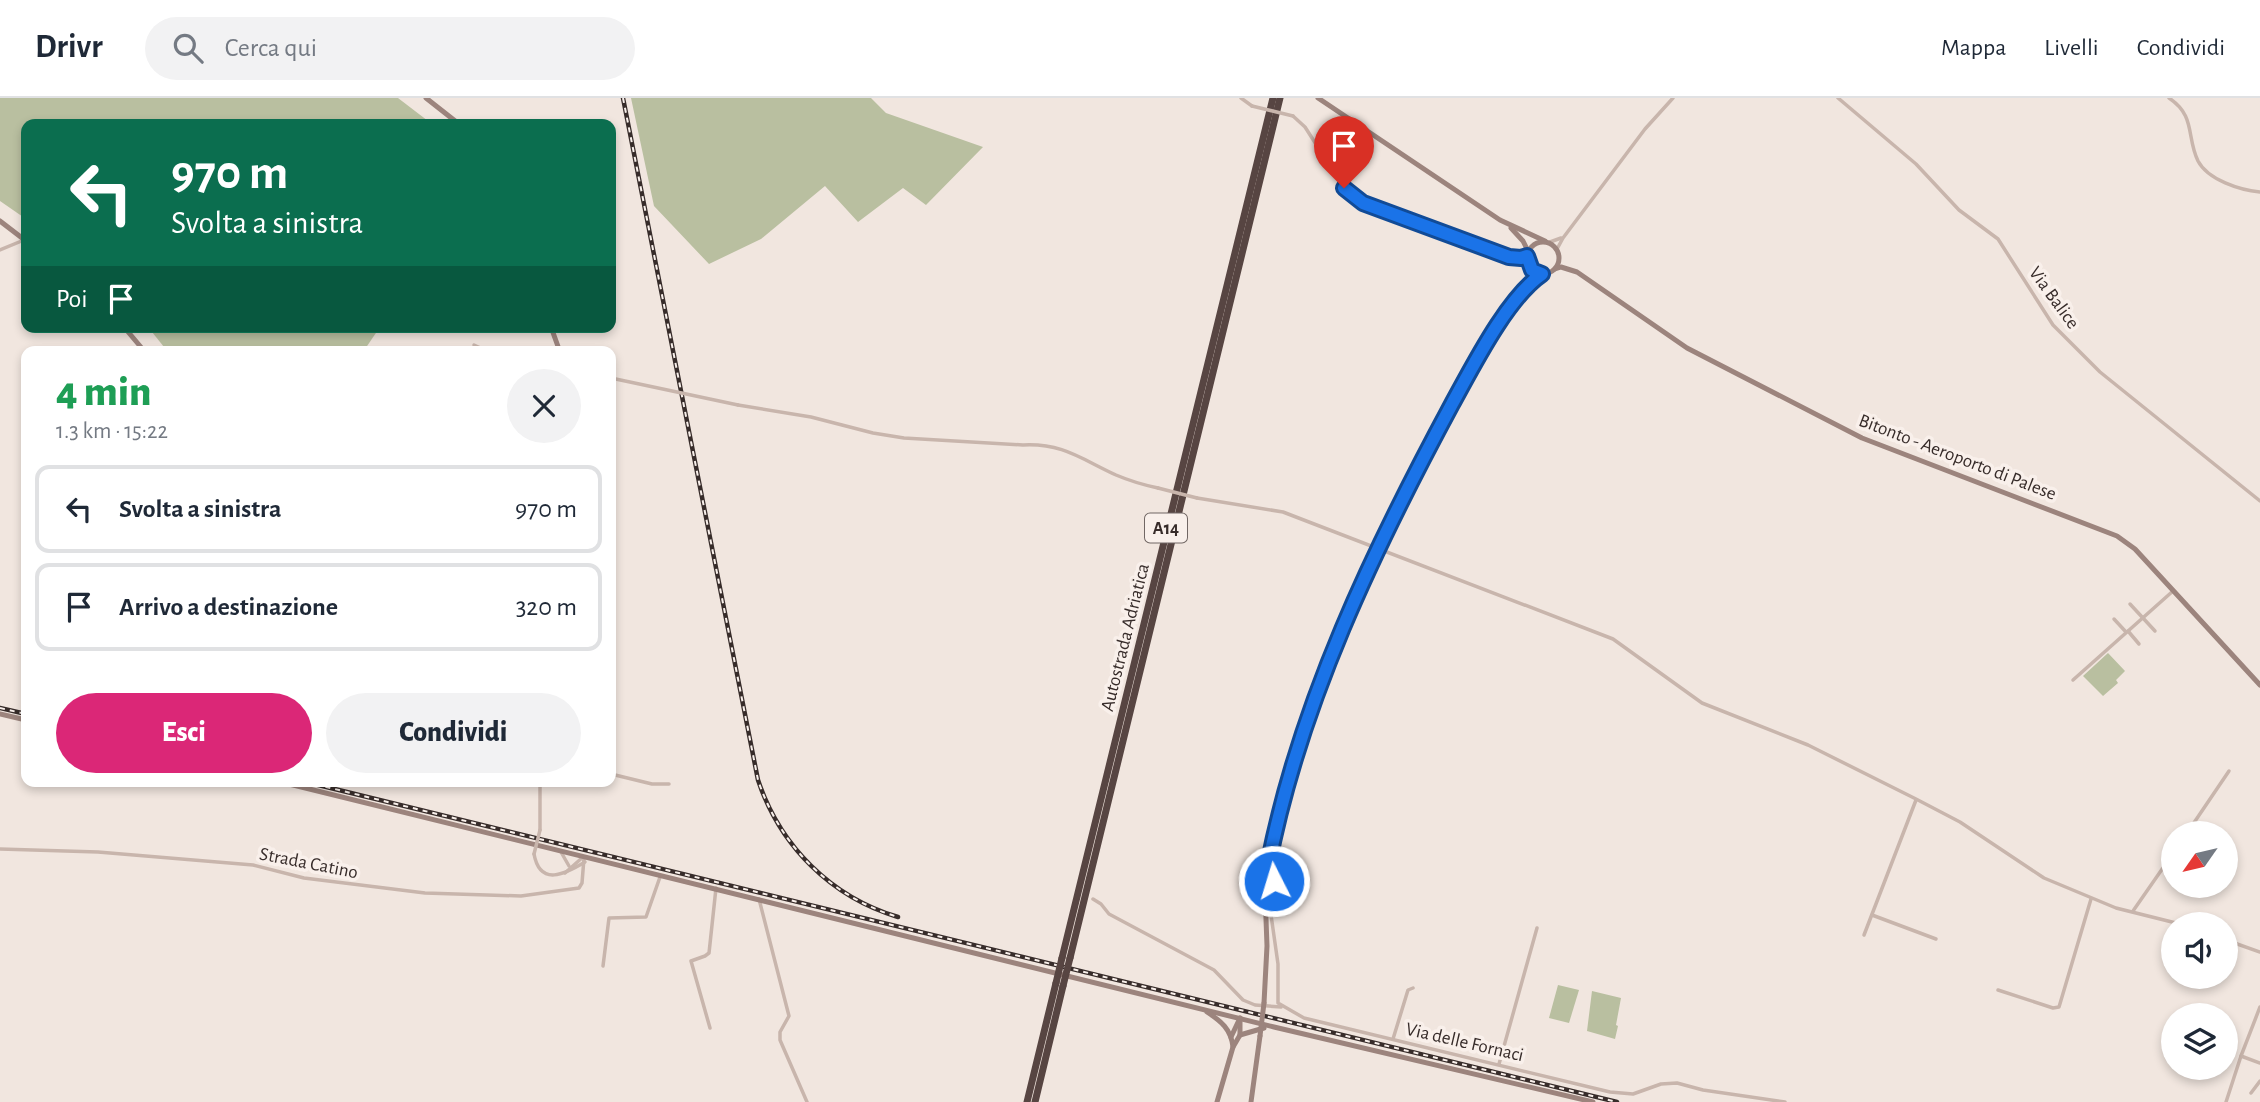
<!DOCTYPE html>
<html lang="it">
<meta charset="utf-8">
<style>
:root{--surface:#fff;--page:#f2f2f3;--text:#1f2937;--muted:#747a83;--line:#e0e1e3;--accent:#db2777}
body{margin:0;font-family:"Alegreya Sans",sans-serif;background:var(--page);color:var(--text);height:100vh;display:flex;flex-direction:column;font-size:26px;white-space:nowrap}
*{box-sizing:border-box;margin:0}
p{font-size:23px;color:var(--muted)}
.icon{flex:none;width:38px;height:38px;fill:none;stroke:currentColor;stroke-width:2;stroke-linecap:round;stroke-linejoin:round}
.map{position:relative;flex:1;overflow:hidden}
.details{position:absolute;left:21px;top:248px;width:595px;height:441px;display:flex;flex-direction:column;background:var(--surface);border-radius:14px;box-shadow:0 4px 10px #0003}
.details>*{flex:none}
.banner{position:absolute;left:21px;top:21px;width:595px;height:214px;border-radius:14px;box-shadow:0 4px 10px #0003;background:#0b6e4f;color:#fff;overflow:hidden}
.needle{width:46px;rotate:236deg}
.tools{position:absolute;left:2161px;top:723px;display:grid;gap:14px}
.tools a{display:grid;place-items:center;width:77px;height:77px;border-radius:50%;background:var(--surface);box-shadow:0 4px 10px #0003;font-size:35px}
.pin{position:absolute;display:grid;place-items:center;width:60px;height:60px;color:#fff;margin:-72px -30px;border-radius:50% 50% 50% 0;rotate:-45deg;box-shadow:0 0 7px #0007}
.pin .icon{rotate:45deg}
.me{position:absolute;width:77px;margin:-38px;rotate:355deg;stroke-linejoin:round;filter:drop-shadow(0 0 5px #0008)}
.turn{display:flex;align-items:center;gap:24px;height:147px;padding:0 35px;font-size:32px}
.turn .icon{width:91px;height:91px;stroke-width:2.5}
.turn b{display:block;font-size:49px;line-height:60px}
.then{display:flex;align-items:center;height:66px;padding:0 35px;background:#0003;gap:14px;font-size:26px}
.round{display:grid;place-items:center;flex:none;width:74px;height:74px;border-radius:37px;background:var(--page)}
.overview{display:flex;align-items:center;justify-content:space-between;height:119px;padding:0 35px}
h1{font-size:42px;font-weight:800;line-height:52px;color:#1e9e55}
.cta{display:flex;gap:14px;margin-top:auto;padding:14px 35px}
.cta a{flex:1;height:80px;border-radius:42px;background:var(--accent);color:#fff;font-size:28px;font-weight:800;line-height:80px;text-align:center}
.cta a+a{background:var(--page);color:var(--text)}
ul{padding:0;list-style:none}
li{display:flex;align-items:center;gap:21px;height:88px;margin:0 14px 10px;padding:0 21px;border:4px solid var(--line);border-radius:14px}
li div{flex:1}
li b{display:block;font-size:26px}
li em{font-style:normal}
header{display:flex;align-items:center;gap:42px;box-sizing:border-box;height:98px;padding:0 35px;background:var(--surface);border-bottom:2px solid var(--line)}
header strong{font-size:33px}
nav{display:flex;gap:38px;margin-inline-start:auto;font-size:24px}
.search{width:490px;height:63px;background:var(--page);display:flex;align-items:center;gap:18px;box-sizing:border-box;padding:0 24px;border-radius:38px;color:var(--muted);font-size:26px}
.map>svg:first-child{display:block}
.green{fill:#b9bfa0}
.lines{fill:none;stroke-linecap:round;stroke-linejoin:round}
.street{stroke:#c8b5ac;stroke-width:3.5}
.secondary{stroke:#9c847d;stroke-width:5}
.highway{stroke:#574542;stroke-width:7}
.rail-casing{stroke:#372c2a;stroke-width:4.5}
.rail{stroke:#f9f0eb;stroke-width:2;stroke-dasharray:5;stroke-linecap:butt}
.street-bridge{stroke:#c8b5ac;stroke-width:3.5}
.secondary-bridge{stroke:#9c847d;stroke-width:5}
.highway-bridge{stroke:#574542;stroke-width:7}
.route-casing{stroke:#114b97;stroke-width:18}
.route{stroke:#1a73e8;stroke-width:12}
.labels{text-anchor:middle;stroke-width:7;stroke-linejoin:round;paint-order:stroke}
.shield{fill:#f9f0eb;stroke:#716764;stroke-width:2}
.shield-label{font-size:18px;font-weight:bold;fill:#372c2a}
.street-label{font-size:19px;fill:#372c2a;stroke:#f9f0eb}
</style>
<header>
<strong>Drivr</strong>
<div class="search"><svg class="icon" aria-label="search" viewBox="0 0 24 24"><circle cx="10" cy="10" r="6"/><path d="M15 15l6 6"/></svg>Cerca qui</div>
<nav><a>Mappa</a><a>Livelli</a><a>Condividi</a></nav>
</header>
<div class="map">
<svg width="2260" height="1004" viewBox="0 0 2260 1004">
<rect width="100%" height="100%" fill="#f1e6df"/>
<g class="green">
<polygon points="0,0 398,0 432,26 26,26 26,121 0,103"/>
<polygon points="631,0 871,0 886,15 983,49 926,107 903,90 858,124 825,88 761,141 709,166 654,108"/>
<polygon points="148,229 380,229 363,254 168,254"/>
<polygon points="2108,555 2125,573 2116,582 2118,585 2103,598 2083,578"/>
<polygon points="1558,887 1579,892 1569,925 1549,920"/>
<polygon points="1592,893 1621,900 1616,927 1618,928 1615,941 1587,933"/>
</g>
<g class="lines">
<g class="street">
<polyline points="1241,0 1252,8"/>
<polyline points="1838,0 1916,66 1959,112 1998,141 2053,227 2100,274 2260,403"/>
<path d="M2169,0C2196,18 2186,38 2198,63C2208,82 2240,92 2260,94"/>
<polyline points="1293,18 1305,29 1344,90 1363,105 1529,168"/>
<polyline points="1550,144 1561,140"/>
<polyline points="1557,151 1563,140 1645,31 1673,0"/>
<polyline points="0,152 24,142"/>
<polyline points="1511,159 1521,160 1527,158"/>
<polyline points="474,247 489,254"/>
<path d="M738,307L811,319L873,335L904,340L1023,347C1063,345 1081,361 1116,377C1130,383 1144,387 1158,390"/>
<polyline points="1197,400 1283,414 1613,541 1702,605 1808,647 1916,701 1960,724 2044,780 2116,810 2180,826"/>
<polyline points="2130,506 2155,533"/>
<polyline points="2114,521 2126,534"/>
<polyline points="2128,533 2139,546"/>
<polyline points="2073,582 2173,493"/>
<polyline points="611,676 652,686 669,686"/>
<polyline points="540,684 540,732"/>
<polyline points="2187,735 2229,673"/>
<polyline points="0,751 98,754 253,767 304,780 425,795 521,798 579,790 582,785 584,760"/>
<polyline points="561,754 569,768"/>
<path d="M534,756C540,789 565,776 585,764"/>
<polyline points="1270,771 1274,784 1271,817 1278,866 1278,905 1304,920 1610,994 1633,996 1661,986 1677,985 1703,992 1785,1004"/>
<polyline points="565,775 583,759"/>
<polyline points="759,801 789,918 780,934 780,942 807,1004"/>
<polyline points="1093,801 1101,806 1109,816 1214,872 1243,902 1255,907 1281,909"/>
<polyline points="2133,813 2174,754"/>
<polyline points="1872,817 1936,841"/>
<polyline points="1864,837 1916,702"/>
<polyline points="2226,842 2260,854"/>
<polyline points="603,868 609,820 646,819 660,779"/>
<polyline points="1998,892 2053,910 2059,909 2091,801"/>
<polyline points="710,930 691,863 705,858 709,855 716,790"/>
<polyline points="1393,941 1408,892 1413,890"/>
<polyline points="2241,958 2260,965"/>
<polyline points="1499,966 1537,830"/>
<polyline points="2251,995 2260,983"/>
<polyline points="2226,1004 2241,958 2260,909"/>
</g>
<g class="secondary">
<polyline points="426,0 459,26"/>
<polyline points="1318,0 1500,122 1545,143"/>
<polyline points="0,123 26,143"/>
<polyline points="1511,130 1523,143 1528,153"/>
<circle cx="1543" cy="160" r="16"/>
<polyline points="1555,171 1561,169 1577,174 1687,250 1862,340 2117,438 2135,451 2260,587"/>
<polyline points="124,229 145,254"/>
<polyline points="551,229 560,254"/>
<polyline points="0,616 26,622"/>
<polyline points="281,684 1274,929 1593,1004"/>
<polyline points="1264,905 1267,848 1265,794 1273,743 1308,623 1335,553 1368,469 1393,419 1482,251 1527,189 1542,176"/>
<path d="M1207,914C1221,923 1231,931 1233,949"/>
<polyline points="1240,937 1264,930"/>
<polyline points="1231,939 1240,920"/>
<polyline points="1217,1004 1233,949 1240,937 1240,920"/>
<polyline points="1251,1004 1260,938"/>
</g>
<g class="highway">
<polyline points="1062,860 1273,0"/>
<polyline points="1070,860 1280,0"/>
<polyline points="1027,1004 1056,885"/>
<polyline points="1035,1004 1063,888"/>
</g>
<g class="rail-casing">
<g id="rail">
<path d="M623,0L758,682C780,748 831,799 898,819"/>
<polyline points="0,610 26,616"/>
<polyline points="306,684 1617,1004"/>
</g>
</g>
<use href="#rail" class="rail"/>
<g class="street-bridge">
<polyline points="1252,8 1293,18"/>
<polyline points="611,280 738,307"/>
<polyline points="1158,390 1197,400"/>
<polyline points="534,756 540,732"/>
</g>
<polyline class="secondary-bridge" points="1260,938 1264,905"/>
<g class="highway-bridge">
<polyline points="1056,885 1062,860"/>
<polyline points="1063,888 1070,860"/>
</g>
</g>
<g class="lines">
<g class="route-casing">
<path id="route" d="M1274,783L1273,775L1268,768C1299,606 1375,449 1452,306C1473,268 1507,200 1542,176L1532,172L1527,158L1521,160L1509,159L1363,105L1344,90"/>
</g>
<use href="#route" class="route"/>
</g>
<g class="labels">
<rect class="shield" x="1145" y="415.5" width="42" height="29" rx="5"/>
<g class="shield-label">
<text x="1166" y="436">A14</text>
</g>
<g class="street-label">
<text transform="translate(2055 199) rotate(54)" y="7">Via Balice</text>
<text transform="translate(1958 358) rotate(21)" y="7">Bitonto - Aeroporto di Palese</text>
<text transform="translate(1124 539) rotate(-76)" y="7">Autostrada Adriatica</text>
<text transform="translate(309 764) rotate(11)" y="7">Strada Catino</text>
<text transform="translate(1465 943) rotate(13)" y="7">Via delle Fornaci</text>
</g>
</g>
</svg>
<div class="tools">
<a><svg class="needle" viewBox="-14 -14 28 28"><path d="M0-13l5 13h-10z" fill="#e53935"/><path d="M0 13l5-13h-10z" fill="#747a83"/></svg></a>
<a><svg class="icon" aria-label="sound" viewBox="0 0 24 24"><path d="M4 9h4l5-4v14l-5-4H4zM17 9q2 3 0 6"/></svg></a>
<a><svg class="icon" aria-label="layers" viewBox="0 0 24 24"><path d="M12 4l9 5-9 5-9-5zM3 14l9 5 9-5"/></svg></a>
</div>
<div class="pin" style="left:1344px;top:90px;background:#d93025"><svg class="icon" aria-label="arrive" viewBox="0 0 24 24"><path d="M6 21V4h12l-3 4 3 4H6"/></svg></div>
<svg class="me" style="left:1274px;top:783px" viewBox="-20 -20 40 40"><circle r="17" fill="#1a73e8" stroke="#fff" stroke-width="3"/><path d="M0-11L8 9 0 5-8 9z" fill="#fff"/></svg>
<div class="banner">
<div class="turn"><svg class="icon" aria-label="left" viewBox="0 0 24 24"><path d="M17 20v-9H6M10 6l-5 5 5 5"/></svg><div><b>970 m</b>Svolta a sinistra</div></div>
<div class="then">Poi<svg class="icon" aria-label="arrive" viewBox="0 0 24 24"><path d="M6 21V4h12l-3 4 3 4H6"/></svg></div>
</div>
<section class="details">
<div class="overview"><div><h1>4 min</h1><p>1.3 km · 15:22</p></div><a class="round"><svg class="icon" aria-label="close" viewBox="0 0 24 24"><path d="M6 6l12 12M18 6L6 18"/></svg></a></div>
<ul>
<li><svg class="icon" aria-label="left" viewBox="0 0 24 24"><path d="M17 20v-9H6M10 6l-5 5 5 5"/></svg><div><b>Svolta a sinistra</b></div><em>970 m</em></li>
<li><svg class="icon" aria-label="arrive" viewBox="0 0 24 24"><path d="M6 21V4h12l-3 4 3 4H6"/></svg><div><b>Arrivo a destinazione</b></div><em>320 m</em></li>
</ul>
<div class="cta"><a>Esci</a><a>Condividi</a></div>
</section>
</div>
